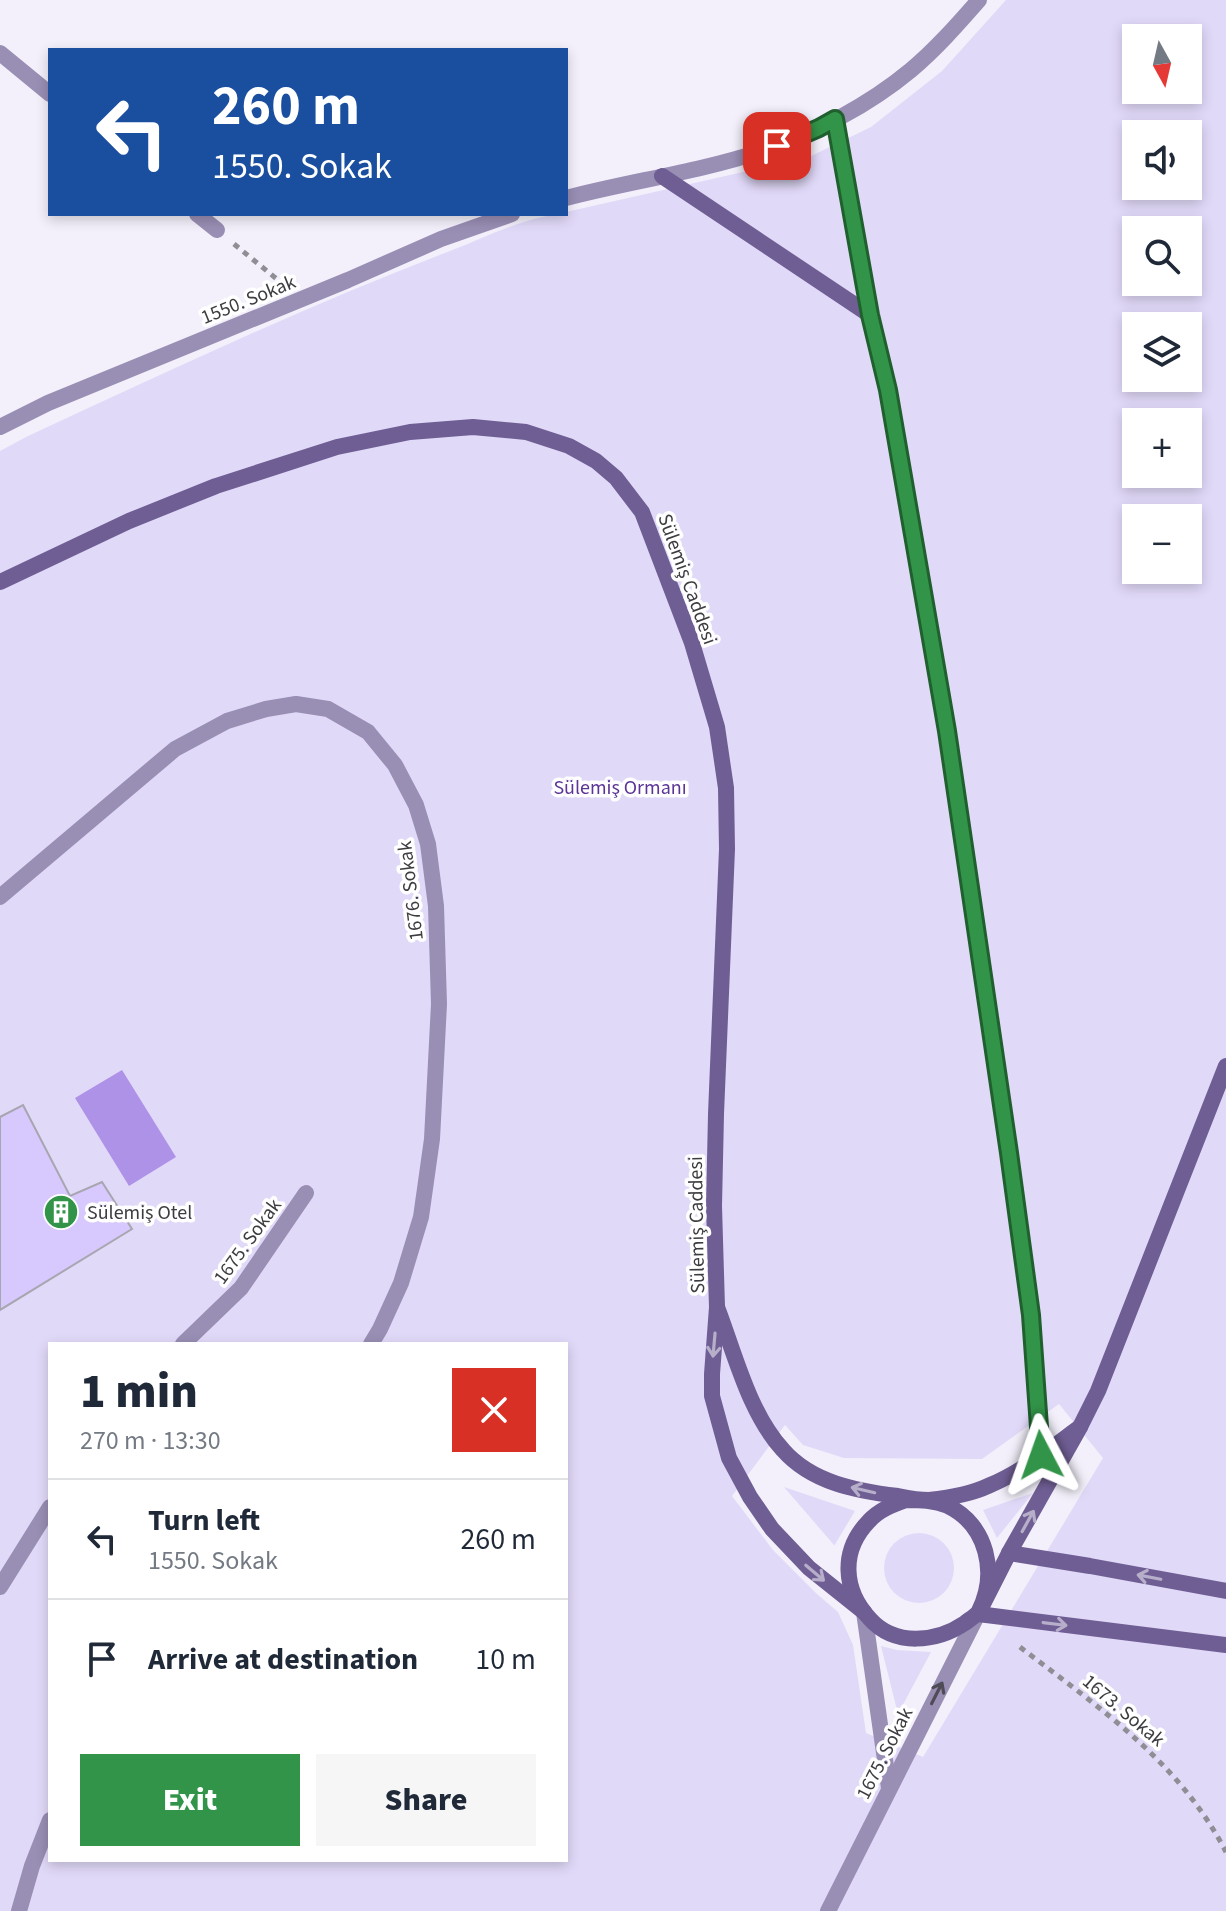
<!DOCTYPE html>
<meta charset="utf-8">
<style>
:root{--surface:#fff;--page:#f6f6f7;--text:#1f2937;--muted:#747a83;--line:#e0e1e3;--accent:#329448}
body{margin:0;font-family:"Source Sans 3",sans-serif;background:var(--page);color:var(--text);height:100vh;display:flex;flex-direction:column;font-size:30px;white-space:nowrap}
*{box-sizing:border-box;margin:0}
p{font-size:26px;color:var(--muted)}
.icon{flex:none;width:44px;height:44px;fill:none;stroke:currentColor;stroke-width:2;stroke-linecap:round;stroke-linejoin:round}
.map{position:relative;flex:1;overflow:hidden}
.side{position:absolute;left:48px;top:1342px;width:520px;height:520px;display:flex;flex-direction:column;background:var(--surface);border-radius:0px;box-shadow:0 4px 12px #0003}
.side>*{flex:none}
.banner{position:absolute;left:48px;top:48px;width:520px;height:168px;border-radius:0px;box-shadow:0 4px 12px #0003;background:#1a4fa0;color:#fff;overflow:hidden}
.needle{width:52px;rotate:172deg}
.tools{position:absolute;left:1122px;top:24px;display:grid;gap:16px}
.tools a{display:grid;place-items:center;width:80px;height:80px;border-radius:0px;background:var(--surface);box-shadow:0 4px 12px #0003;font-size:40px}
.pin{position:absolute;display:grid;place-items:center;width:68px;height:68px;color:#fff;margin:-34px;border-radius:16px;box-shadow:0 4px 12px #0006}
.me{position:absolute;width:88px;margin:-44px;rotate:356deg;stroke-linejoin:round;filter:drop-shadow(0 0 6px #0008)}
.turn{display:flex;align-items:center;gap:28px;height:168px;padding:0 32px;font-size:36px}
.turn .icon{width:104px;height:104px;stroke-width:2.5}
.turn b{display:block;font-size:56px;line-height:68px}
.round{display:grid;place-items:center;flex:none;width:84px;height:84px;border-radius:0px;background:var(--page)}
.head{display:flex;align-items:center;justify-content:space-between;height:136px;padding:0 32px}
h1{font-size:48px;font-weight:800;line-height:60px}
.button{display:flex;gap:16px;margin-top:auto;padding:16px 32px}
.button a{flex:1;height:92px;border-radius:0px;background:var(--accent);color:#fff;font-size:32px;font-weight:800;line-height:92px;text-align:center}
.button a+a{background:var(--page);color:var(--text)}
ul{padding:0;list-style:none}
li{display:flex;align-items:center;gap:24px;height:120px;padding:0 32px;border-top:2px solid var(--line)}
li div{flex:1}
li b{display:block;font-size:30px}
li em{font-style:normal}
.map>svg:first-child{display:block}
.green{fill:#e1d9f8;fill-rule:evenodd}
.water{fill:#ae92e8}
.building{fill:#d7c8fd;stroke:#a8a6b0;stroke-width:2}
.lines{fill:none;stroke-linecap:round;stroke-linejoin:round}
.path{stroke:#908e95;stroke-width:5;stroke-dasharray:6 6;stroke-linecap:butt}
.street{stroke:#998eb4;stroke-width:16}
.secondary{stroke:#6f5e94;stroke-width:16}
.oneway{stroke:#b7aeca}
.oneway2{stroke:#4f4c57}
.route-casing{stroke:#20602f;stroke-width:20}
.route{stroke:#329448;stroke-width:14}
.labels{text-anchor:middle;stroke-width:7;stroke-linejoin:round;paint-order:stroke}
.street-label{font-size:20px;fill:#3d3c40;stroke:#fff}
.park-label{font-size:20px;fill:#5c3497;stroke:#fff}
.poi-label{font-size:20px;fill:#3d3c40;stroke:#fff;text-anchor:start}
</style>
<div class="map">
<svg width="1226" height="1911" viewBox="0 0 1226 1911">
<rect width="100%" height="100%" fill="#f3f0fb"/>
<g class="green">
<path d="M1006,0H1226V1911H0V451L26,437C166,372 306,306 450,251C484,238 531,214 566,214V212L809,157L871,127L942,71ZM1136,38H1188V90H1136ZM1136,134H1188V186H1136ZM1136,230H1188V282H1136ZM1136,326H1188V378H1136ZM1136,422H1188V474H1136ZM1136,518H1188V570H1136ZM50,1344H566V1860H50ZM1059,1404L1103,1458L923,1757L866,1733L853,1645L838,1612L817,1594L773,1550L732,1496L785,1425L803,1445L844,1458L982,1459Z"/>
<polygon points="784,1487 855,1511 834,1546 834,1545"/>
<polygon points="1033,1493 997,1538 983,1510"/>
<circle cx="919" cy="1568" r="35"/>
<polygon points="881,1646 897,1650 931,1652 898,1714"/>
</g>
<polygon class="water" points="122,1070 176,1157 129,1186 75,1098"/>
<polygon class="building" points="23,1105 70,1196 102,1182 132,1229 0,1310 0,1117"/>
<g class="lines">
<g class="path">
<polyline points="234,244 278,280"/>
<path d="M1020,1647C1098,1707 1179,1761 1226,1852"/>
</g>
<g class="street">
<polyline points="0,53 50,94"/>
<path d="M566,198C631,181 698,172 762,151C814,134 869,105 911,70C936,49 958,24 979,0"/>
<polyline points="197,214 217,230"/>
<polyline points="0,427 48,403 348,280 441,239 512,214"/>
<polyline points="0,897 175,749 227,721 266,709 296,704 328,709 368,732 395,765 416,805 428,844 436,906 439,1004 432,1139 421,1217 401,1283 380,1329 371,1344"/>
<polyline points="183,1344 241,1288 306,1193"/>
<polyline points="0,1587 50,1507"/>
<polyline points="864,1612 889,1788"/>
<polyline points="19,1911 32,1866 50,1820"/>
<polyline points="828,1911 978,1614"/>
</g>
<g class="secondary">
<polyline points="835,119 870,315"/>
<polyline points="662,176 870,315 888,390 947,731 1009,1153 1031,1315 1041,1455"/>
<polyline points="0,582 129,521 216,486 337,447 410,432 473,427 526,432 569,446 596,461 616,478 642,512 692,643 717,727 726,788 727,849 716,1114 714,1206 717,1307"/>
<polyline points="1080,1427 1098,1391 1226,1066"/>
<path d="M906,1500C920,1500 934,1500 948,1506C987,1525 998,1573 979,1611C976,1616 970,1619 965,1623C937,1642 895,1647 870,1619C843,1590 840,1551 869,1521C879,1510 892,1505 906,1500Z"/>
<polyline points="1009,1553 1090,1566 1226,1591"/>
<path d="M864,1612L809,1568L772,1529L750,1497L729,1458L712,1396V1374L717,1307C735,1354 749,1413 783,1450C812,1483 857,1491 898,1496C908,1498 919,1500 929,1500C947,1498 971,1494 988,1486C1022,1472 1050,1449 1080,1427L1009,1553L978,1614L1226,1645"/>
</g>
</g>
<defs><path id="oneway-shaft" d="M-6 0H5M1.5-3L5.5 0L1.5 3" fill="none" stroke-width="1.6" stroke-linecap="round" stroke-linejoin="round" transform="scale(2)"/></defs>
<g class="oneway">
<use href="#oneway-shaft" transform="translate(714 1345) rotate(95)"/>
<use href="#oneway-shaft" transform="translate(863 1490) rotate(-167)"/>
<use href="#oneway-shaft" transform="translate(1028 1521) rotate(-61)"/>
<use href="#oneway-shaft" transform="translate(815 1573) rotate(40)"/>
<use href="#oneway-shaft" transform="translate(1149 1577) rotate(-169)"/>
<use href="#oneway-shaft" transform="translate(1055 1624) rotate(7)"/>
</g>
<use class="oneway2" href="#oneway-shaft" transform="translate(937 1693) rotate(-63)"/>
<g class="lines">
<g class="route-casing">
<polyline id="route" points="777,146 819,128 835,119 870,315 888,390 947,731 1009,1153 1031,1315 1041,1455"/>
</g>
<use href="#route" class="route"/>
</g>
<defs>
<g id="building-disc" transform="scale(1.8)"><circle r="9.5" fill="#329448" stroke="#fff"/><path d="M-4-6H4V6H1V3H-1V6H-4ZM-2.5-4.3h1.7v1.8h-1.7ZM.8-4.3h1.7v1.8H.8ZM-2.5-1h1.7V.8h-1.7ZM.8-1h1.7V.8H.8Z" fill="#fff"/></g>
</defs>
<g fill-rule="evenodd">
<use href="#building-disc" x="61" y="1212"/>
</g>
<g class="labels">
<g class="street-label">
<text transform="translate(248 299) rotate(-22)" y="7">1550. Sokak</text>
<text transform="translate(688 579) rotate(70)" y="7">Sülemiş Caddesi</text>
<text transform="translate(410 891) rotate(-97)" y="7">1676. Sokak</text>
<text transform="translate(696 1225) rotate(-91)" y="7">Sülemiş Caddesi</text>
<text transform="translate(247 1241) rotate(-54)" y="7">1675. Sokak</text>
<text transform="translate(1124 1710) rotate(40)" y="7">1673. Sokak</text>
<text transform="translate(884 1753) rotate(-63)" y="7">1675. Sokak</text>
</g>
<g class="park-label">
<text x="620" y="794">Sülemiş Ormanı</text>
</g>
<g class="poi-label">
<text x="87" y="1219">Sülemiş Otel</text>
</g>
</g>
</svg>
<div class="tools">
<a><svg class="needle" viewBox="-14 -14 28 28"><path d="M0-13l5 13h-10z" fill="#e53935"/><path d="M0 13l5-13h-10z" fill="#747a83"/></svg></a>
<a><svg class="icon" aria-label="sound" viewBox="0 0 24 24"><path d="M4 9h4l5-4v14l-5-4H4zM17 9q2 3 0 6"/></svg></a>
<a><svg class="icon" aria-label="search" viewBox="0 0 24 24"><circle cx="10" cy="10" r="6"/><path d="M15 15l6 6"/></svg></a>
<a><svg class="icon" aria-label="layers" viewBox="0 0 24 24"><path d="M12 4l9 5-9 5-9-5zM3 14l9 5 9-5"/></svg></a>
<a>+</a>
<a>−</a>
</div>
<div class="pin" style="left:777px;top:146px;background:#d93025"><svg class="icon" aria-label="arrive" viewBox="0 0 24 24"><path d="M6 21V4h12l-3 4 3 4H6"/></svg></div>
<svg class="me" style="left:1041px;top:1455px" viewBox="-20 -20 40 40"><path d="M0-17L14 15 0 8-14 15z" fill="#329448" stroke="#fff" stroke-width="4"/></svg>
<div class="banner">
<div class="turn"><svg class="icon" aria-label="left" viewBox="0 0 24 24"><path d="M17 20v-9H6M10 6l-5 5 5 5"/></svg><div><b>260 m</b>1550. Sokak</div></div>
</div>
<section class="side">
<div class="head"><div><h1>1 min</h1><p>270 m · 13:30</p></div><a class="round" style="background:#d93025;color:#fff"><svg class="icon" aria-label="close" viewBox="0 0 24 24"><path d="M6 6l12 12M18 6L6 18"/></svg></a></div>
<ul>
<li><svg class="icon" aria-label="left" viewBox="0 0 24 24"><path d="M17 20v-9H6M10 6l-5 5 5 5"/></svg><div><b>Turn left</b><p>1550. Sokak</p></div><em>260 m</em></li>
<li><svg class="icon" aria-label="arrive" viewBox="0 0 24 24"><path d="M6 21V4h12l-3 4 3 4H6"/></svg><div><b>Arrive at destination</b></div><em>10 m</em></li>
</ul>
<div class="button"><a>Exit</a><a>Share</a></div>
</section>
</div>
